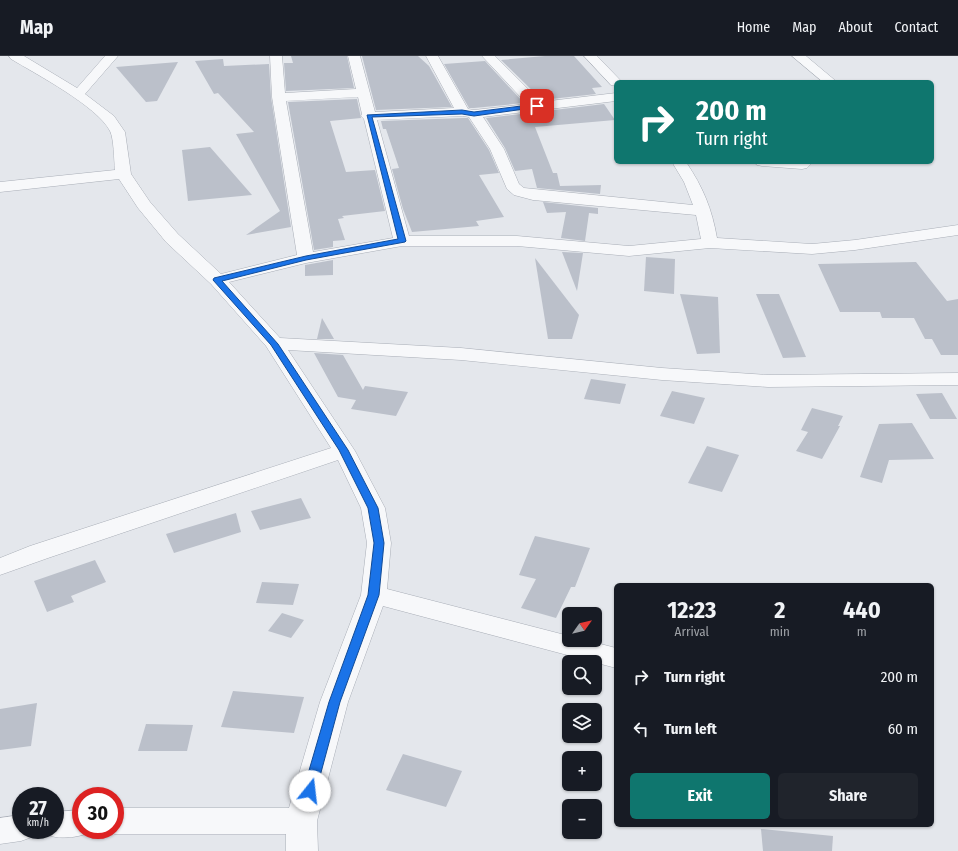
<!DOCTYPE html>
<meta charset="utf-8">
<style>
:root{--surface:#171b24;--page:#20242c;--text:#f1f3f6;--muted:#9ea1a6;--line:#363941;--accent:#0f766e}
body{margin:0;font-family:"Fira Sans Condensed",sans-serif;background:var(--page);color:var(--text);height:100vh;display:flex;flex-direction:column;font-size:15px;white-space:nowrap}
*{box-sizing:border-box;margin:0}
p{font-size:13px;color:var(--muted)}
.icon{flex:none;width:22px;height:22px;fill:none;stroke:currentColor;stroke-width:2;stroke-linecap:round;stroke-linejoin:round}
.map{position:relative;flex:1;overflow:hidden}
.details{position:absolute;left:614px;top:527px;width:320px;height:244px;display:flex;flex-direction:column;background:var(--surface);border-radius:6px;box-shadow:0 1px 3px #0004}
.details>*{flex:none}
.top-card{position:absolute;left:614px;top:24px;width:320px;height:84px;border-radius:6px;box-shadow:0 1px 3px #0004;background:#0f766e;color:#fff;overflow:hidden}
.needle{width:26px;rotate:56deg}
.tools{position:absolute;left:562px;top:551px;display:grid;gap:8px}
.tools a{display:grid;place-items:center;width:40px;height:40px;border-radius:6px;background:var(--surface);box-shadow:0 1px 3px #0004;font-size:20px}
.speed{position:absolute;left:12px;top:731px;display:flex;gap:8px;font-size:20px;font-weight:700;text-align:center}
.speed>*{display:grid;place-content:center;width:52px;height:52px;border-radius:50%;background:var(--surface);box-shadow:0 1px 3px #0004;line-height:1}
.speed small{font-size:10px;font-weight:400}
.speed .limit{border:6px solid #d22;background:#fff;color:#111}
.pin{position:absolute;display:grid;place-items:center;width:34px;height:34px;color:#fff;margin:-17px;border-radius:8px;box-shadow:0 2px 6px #0006}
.me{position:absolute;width:44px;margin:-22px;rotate:16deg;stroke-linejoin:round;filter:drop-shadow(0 0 3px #0008)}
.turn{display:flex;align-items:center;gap:14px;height:84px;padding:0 16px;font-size:18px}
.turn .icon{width:52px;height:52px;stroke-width:2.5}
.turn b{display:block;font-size:28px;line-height:34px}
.eta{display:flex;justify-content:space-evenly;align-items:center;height:68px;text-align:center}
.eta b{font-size:24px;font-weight:700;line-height:28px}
.button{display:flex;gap:8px;margin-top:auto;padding:8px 16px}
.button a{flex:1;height:46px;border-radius:6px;background:var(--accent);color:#fff;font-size:16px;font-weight:700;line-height:46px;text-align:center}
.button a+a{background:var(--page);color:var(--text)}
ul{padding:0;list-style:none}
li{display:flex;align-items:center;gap:12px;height:52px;padding:0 16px}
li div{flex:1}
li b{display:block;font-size:15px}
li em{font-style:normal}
header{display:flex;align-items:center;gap:24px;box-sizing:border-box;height:56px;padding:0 20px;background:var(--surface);border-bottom:1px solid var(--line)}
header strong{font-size:19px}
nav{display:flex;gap:22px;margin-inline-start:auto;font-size:14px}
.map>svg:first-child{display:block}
.building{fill:#bbc0ca}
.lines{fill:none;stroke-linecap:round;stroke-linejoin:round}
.street-casing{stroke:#a9aeb7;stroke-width:1}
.street{fill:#f7f8fa;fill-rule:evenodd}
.route{fill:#1a73e8;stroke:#114b97}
</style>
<header>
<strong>Map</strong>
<nav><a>Home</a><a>Map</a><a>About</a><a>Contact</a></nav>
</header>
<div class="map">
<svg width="958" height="795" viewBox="0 0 958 795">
<rect width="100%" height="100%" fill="#e4e7ec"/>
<g class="building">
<polygon points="291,0 347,0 354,32 286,35 284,7 293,7"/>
<polygon points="362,0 418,0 429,10 452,51 376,54"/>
<polygon points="545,0 574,0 602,31 592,32 596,38 542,44 501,4"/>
<polygon points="223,3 224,10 269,8 271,41 291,171 246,179 280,155 236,78 254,76 218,37 214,38 195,5"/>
<polygon points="485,5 524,47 474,52 469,52 444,8"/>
<polygon points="178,6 157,45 146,46 116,11"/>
<polygon points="357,43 361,62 330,65 346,116 375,114 385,155 342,160 344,162 338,163 345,184 333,185 333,191 314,194 288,46"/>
<polygon points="604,48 615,64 535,71 553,117 557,117 560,130 601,129 600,138 537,132 532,113 515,115 505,92 486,62"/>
<polygon points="463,62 468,62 489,94 499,117 479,119 504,161 476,165 479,170 412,176 403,153 392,113 399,112 386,73 383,73 381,65"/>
<polygon points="210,91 252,139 188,145 182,94"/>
<polygon points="543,146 598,152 598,158 589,157 585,185 561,182 566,156 547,157"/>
<polygon points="562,196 583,197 577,235"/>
<polygon points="646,201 675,203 674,238 644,235"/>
<polygon points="535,202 579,259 572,283 548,283"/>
<polygon points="333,204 333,219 305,220 305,209"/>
<polygon points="916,206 947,245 958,243 958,299 941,299 932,283 925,283 914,262 882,262 880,256 840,256 818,208"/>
<polygon points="680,238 718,241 720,297 697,298"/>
<polygon points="756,238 779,238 806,301 783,302"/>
<polygon points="322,262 334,283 317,283"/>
<polygon points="314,297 343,299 363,334 365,330 408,336 396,360 351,353 356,344 338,341"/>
<polygon points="591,323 626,328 620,348 584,343"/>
<polygon points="672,335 705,342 694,368 660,360"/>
<polygon points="942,337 957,363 930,363 916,338"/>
<polygon points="812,352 843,360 838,370 840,370 822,403 796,395 808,376 801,374"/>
<polygon points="912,367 934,403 889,404 882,427 860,421 879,368"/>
<polygon points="707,390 739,399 722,436 688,427"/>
<polygon points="301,442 311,462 260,474 251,455"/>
<polygon points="236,457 241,476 174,497 166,478"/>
<polygon points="535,480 590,492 575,531 571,531 556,562 521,552 536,523 519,519"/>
<polygon points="95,504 106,526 71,540 74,546 47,556 34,525"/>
<polygon points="262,526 299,528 293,549 256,547"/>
<polygon points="282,557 304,564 291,582 268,575"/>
<polygon points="233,635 304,641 294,677 221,671"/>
<polygon points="37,647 31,690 0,694 0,653"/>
<polygon points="146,668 193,669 187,695 138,695"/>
<polygon points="403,698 462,715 446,751 386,734"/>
<polygon points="761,773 833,780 832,795 763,795"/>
</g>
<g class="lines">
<g class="street-casing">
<g id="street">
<path d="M9,0H24L77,32L105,0H118L85,38L114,60L125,76L131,118L150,146L178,178L221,218L297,199L272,41L270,0H282L285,37L356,33L348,0H360L375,56L454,52L426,0H438L468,53L474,54L527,48L482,0H495L541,46L616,37V45L483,61L504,93L519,128L524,132L693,149L684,126L672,106H686C703,131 712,153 717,182L812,188L855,184L958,169V179L855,194L812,198L710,192L629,200L517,190H402L306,207L229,226L280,282L461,292L662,312L768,319L958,317V329L768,331L662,324L461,304L288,294L355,395L385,452L391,487L387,533L569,580V584H585L616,592V612L383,550L348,646L317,765L318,795H286V778H115L104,774H115V752H289L320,646L361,539L367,487L361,452L338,404L48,502L0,519V502L30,490L331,392L266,290L211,228L166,186L138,152L119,123L0,136V126L115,114C114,104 114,83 110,75C97,50 36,18 11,3ZM358,41L362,58L361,60L364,63L393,182L313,196L286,45ZM463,60L469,61L490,93L507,133L514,139L533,144L696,159L701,183L629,190L517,180H409L377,64Z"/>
<polygon points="584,0 597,0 622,26 616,26 616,30 611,29"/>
<polygon points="792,0 806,0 837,26 823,26"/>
<polygon points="755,106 813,106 807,112 802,113 762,110 757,109"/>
<path d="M81,754V774H93L92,776C76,782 60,784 44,778L42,774H55V756Z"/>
<polygon points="21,759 21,774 36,774 32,781 21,785 0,788 0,762"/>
</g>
</g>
<use href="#street" class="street"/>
</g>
<polygon class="route" points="537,48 540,50 539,51 474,60 462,58 372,61 406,185 405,186 306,204 222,225 278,288 348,394 378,452 384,487 379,539 340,646 316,735 314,739 310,740 305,739 303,735 329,646 368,539 374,487 368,452 339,394 271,289 213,224 214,222 306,200 398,183 367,59 462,54 474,56"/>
</svg>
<div class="tools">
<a><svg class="needle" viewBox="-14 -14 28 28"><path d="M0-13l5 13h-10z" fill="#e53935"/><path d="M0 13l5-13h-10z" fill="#9ea1a6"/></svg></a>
<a><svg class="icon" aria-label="search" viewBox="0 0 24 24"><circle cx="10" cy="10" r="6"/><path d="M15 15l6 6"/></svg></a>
<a><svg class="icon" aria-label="layers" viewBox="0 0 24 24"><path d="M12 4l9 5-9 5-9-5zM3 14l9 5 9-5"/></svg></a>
<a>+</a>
<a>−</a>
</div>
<div class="speed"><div>27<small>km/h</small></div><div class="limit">30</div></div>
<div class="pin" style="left:537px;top:50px;background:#d93025"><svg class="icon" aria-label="arrive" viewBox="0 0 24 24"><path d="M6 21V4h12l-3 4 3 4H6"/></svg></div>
<svg class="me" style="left:310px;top:735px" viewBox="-20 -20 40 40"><circle r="19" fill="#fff"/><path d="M0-13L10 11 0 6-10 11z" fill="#1a73e8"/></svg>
<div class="top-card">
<div class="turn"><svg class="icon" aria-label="right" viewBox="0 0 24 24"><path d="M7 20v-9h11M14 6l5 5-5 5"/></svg><div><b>200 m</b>Turn right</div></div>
</div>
<section class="details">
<div class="eta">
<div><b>12:23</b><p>Arrival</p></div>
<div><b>2</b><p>min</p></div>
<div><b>440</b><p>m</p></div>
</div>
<ul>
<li><svg class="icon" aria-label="right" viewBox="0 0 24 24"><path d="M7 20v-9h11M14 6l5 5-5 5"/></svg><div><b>Turn right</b></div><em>200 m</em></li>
<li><svg class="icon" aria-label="left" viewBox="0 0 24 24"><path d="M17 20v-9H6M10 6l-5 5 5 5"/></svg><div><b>Turn left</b></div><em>60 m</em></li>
</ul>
<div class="button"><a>Exit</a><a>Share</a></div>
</section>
</div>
